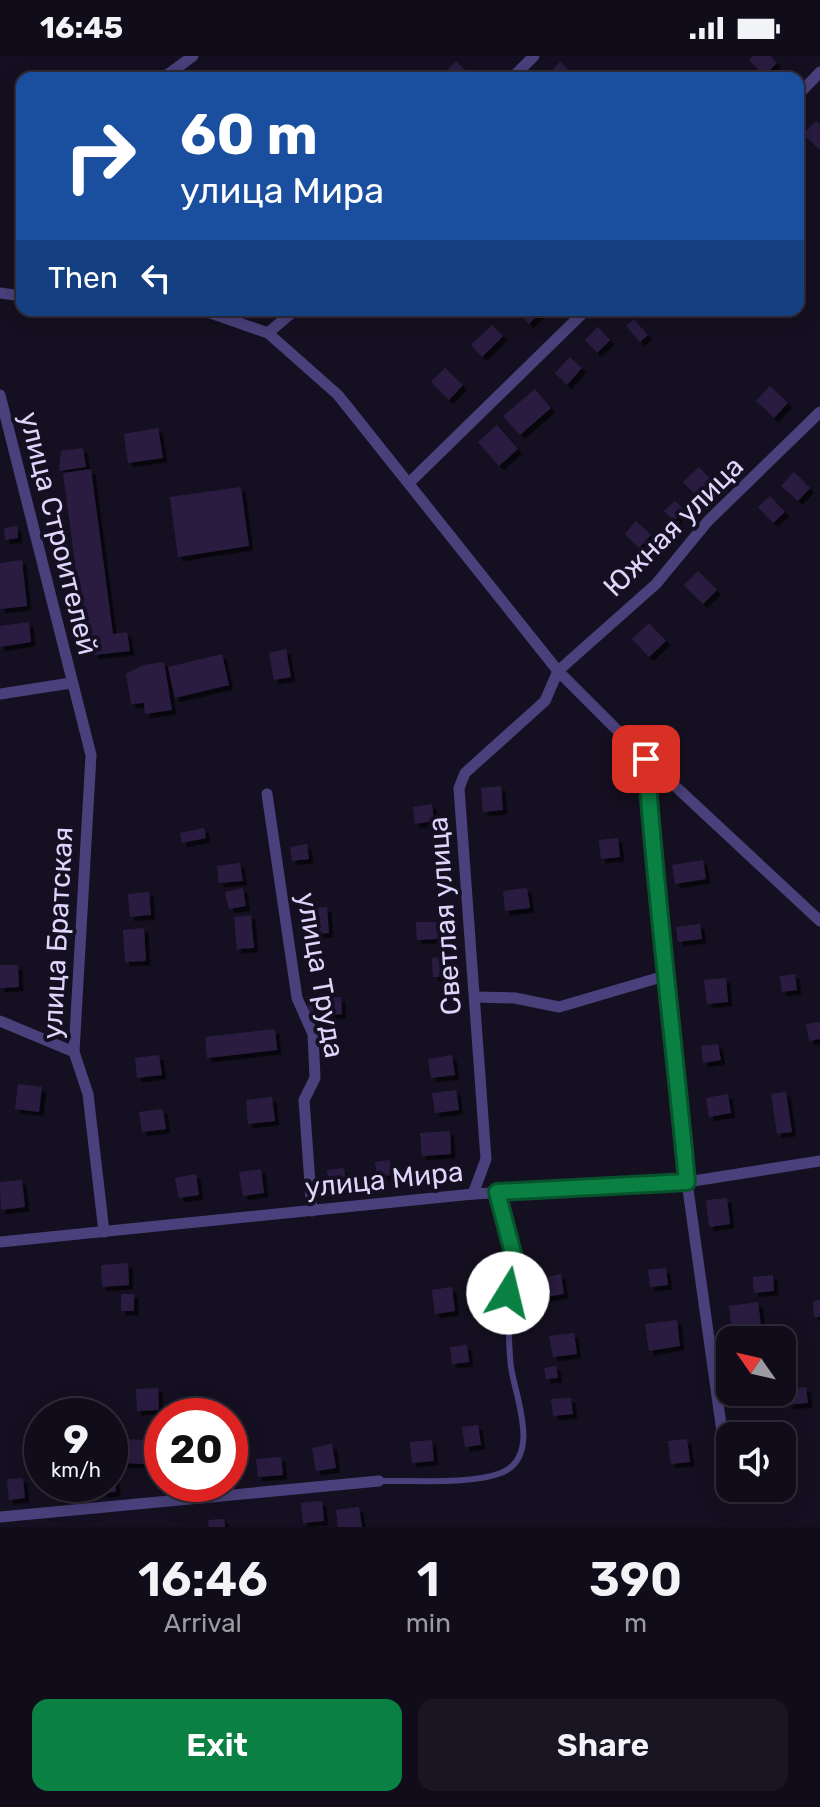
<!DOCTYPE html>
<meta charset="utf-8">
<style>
:root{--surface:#100c19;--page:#191522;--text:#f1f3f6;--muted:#9c9ba2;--line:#302c38;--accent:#0b8043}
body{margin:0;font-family:Rubik,sans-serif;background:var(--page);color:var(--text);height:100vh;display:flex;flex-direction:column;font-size:30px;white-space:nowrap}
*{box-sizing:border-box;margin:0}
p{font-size:26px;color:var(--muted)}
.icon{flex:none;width:44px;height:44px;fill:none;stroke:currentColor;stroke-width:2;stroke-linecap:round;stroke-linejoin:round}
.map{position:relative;height:1471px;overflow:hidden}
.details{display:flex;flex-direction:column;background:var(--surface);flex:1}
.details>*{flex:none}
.hud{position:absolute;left:16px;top:16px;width:788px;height:244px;border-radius:16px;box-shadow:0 4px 20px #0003,0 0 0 2px var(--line);background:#1a4fa0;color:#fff;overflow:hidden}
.needle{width:52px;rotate:304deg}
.tools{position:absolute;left:716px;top:1270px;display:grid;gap:16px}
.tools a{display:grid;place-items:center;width:80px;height:80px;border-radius:16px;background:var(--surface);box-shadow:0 4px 20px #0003,0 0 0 2px var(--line);font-size:40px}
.speed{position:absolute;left:24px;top:1342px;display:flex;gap:16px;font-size:40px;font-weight:700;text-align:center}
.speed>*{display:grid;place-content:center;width:104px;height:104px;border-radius:50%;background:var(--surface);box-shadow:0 4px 20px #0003,0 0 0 2px var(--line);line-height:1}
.speed small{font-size:20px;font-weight:400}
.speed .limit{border:12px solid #d22;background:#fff;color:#111}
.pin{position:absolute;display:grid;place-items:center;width:68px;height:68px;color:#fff;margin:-34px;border-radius:16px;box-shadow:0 4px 12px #0006}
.me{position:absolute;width:88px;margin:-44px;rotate:9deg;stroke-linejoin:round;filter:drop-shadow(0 0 6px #0008)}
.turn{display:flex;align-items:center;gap:28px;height:168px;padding:0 32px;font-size:36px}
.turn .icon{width:104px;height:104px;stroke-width:2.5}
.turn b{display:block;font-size:56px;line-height:68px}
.then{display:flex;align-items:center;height:76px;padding:0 32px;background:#0003;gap:16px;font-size:30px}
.eta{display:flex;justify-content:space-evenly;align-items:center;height:136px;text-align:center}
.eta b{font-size:48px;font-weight:600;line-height:56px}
.cta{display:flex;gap:16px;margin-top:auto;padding:16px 32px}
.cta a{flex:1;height:92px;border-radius:16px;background:var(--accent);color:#fff;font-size:32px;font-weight:600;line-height:92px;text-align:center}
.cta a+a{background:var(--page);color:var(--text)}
.status{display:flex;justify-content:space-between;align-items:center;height:56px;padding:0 40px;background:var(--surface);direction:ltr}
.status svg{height:22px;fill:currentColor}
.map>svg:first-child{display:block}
.building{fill:#291e40;filter:url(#shadow)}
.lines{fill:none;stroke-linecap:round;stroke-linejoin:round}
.service{stroke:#4a407b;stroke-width:6}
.minor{stroke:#4a407b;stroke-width:11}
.route-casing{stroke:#07532c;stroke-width:20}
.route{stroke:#0b8043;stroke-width:14}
.labels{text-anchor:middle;stroke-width:8;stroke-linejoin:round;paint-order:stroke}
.street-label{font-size:28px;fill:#ded5fb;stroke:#151021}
</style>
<div class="status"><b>16:45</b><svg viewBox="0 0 49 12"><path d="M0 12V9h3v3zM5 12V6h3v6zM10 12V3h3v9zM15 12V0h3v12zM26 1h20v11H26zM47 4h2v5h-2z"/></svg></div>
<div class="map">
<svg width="820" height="1471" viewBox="0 0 820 1471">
<defs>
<filter id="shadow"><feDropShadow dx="4.5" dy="4.5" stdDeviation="0" flood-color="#0009"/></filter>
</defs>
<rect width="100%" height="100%" fill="#151021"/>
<g class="building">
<polygon points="753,0 770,0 777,7 764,20 749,4"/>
<polygon points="456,5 474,22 442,20"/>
<polygon points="560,6 577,22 548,19"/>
<polygon points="816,65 820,69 820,94 803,78"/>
<polygon points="516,254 543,254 529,268"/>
<polygon points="634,263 648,279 640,286 626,270"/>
<polygon points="492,269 503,280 482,301 471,289"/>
<polygon points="598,271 610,284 597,297 585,284"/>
<polygon points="570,301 582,312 567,329 555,317"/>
<polygon points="445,312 463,329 449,344 431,326"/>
<polygon points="770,330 788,347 774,362 756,345"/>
<polygon points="535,333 551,352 520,379 503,360"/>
<polygon points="497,369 518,393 499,410 478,386"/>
<polygon points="158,372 163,402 128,407 124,378"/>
<polygon points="83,392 86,411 59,415 61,395"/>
<polygon points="699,411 715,428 700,443 683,426"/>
<polygon points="91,413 113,578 127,576 130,595 94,599 91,581 85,582 63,417"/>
<polygon points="794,416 810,432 798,445 781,430"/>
<polygon points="241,431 249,490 178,501 170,441"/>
<polygon points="770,440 785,456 773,467 758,451"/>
<polygon points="675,445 685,455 674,465 664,455"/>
<polygon points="636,465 651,479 639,492 625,478"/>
<polygon points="17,470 18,482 5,484 4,472"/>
<polygon points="22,504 27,550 0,553 0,507"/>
<polygon points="698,515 717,534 703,548 684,529"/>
<polygon points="29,566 31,586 0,591 0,570"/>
<polygon points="649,567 666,585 649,601 632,583"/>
<polygon points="286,593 291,621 274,624 269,597"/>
<polygon points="222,598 229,629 175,642 168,611"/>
<polygon points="164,606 172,654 145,658 144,647 131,648 126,618 143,609"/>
<polygon points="501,730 503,754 483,756 481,732"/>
<polygon points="432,748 434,765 415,768 413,751"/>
<polygon points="204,772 206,782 182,787 180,777"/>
<polygon points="618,782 620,801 601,803 599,784"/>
<polygon points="307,788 309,803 292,805 290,791"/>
<polygon points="703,804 706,823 675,828 672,809"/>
<polygon points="240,807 243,825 219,827 217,810"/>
<polygon points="243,832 246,850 229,853 225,836"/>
<polygon points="527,832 530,852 505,855 503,835"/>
<polygon points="149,836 151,859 130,861 128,838"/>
<polygon points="327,851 329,877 315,878 313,852"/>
<polygon points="251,859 254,892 237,893 234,861"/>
<polygon points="416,866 437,866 438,883 417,884"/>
<polygon points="700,868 702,883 678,886 676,871"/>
<polygon points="144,872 146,905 125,906 123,874"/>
<polygon points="451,900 453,920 433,921 432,902"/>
<polygon points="0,909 18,909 19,931 0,932"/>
<polygon points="795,918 797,934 782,936 780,920"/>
<polygon points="726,922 728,946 707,948 704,924"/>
<polygon points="341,941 342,958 308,961 307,944"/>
<polygon points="820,966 820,983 809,985 806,968"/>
<polygon points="275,973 277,994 207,1002 205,981"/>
<polygon points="718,988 721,1004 703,1007 701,990"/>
<polygon points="159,999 162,1019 137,1022 135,1002"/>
<polygon points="452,999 455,1019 431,1022 428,1003"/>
<polygon points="18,1028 42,1031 39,1056 15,1053"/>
<polygon points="456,1034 459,1054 435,1057 432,1037"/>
<polygon points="786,1036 792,1076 777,1078 771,1038"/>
<polygon points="728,1038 731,1057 709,1061 706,1042"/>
<polygon points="272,1041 275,1065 248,1068 246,1044"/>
<polygon points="163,1053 166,1073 142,1076 139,1056"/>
<polygon points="450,1075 451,1098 422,1100 420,1077"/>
<polygon points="390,1104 391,1119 377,1121 375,1106"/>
<polygon points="344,1112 346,1127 329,1130 327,1114"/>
<polygon points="261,1113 264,1137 243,1140 239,1116"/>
<polygon points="196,1118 199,1139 179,1142 175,1122"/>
<polygon points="22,1124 25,1151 1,1154 0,1126"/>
<polygon points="727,1142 730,1168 709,1171 706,1144"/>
<polygon points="128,1207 129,1229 102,1231 101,1209"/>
<polygon points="666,1212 668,1229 650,1231 648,1214"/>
<polygon points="561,1218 564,1238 546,1241 542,1222"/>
<polygon points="773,1219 774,1235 754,1237 753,1221"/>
<polygon points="452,1231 455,1255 435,1258 432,1234"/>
<rect x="121" y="1238" width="13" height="17"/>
<polygon points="820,1244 820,1261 814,1261 813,1245"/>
<polygon points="758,1246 761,1269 732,1273 729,1250"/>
<polygon points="677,1264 680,1290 649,1295 645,1268"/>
<polygon points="574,1277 577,1298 553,1301 549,1280"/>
<polygon points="467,1289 469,1306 452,1308 450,1291"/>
<polygon points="556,1310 558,1322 546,1323 544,1312"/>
<polygon points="806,1331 808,1347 788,1349 787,1333"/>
<polygon points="158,1332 159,1354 137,1355 136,1333"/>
<polygon points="571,1342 573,1358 553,1360 551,1343"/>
<polygon points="478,1369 481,1389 465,1391 462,1371"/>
<polygon points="123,1383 146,1384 146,1408 122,1407"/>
<polygon points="687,1383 690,1406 671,1408 668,1385"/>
<polygon points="432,1384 434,1405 412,1407 410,1386"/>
<polygon points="332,1388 336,1412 316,1415 312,1392"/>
<polygon points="281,1401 283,1419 258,1421 256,1403"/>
<polygon points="114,1410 116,1436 102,1437 101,1428 110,1428 110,1411"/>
<polygon points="23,1422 25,1442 9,1444 7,1423"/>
<polygon points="55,1428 72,1428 73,1441 57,1443"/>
<polygon points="322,1445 324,1465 303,1467 301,1447"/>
<polygon points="359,1451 362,1471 338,1471 336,1454"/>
<polygon points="224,1463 225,1471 209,1471 208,1464"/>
</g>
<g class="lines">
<g class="service">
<polyline points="472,1237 508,1237 516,1209 497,1136"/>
<path d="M379,1425C413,1424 469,1429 501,1417C542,1401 515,1340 511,1311C508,1287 509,1261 508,1237"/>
</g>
<g class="minor">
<polyline points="163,22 193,0"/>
<polyline points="512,22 534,0"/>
<polyline points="798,39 820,16"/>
<polyline points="0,237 22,240"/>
<polyline points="202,254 268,277 338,339 558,615 646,703 820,865"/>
<polyline points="268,277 295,254"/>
<polyline points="0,339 91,699 74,996 88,1038 104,1176"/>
<polyline points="410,426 586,254"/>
<polyline points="0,638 71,627"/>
<polyline points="267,738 297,942 313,978 315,1022 304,1044 312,1155"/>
<polyline points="668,919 687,1126 724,1390"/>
<polyline points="475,941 515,942 559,951 668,919 658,866 646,703"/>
<polyline points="0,965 74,996"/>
<polyline points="473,1138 486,1103 459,732 465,717 545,645 558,615 656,528 708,465 820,356"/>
<polyline points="0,1186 473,1138 687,1126 820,1105"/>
<polyline points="0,1461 379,1425"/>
</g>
</g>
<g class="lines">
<g class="route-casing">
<path id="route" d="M508,1237L516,1209L497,1136L687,1126C674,985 656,845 646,703"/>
</g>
<use href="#route" class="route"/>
</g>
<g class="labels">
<g class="street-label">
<text transform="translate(673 470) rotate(-45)" y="10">Южная улица</text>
<text transform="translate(59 477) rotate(76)" y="10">улица Строителей</text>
<text transform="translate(444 860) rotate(-94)" y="10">Светлая улица</text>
<text transform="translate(57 877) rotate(-87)" y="10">улица Братская</text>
<text transform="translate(321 919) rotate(80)" y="10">улица Труда</text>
<text transform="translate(384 1123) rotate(-6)" y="10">улица Мира</text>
</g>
</g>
</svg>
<div class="tools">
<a><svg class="needle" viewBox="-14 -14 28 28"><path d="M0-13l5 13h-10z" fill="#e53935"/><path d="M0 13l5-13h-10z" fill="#9c9ba2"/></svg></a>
<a><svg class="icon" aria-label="sound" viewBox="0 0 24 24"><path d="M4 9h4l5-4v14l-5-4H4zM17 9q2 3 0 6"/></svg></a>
</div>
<div class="speed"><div>9<small>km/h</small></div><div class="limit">20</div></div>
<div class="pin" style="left:646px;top:703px;background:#d93025"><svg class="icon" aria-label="arrive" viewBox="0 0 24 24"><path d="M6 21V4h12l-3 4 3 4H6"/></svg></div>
<svg class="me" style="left:508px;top:1237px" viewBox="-20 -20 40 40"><circle r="19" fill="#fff"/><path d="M0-13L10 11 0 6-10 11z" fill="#0b8043"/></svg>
<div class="hud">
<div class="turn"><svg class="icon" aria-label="right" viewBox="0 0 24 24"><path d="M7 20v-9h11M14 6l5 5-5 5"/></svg><div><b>60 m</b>улица Мира</div></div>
<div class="then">Then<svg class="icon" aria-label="left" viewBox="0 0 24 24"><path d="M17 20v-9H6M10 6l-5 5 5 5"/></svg></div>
</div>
</div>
<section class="details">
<div class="eta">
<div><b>16:46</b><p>Arrival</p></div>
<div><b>1</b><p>min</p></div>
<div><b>390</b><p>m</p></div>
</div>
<div class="cta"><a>Exit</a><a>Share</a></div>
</section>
